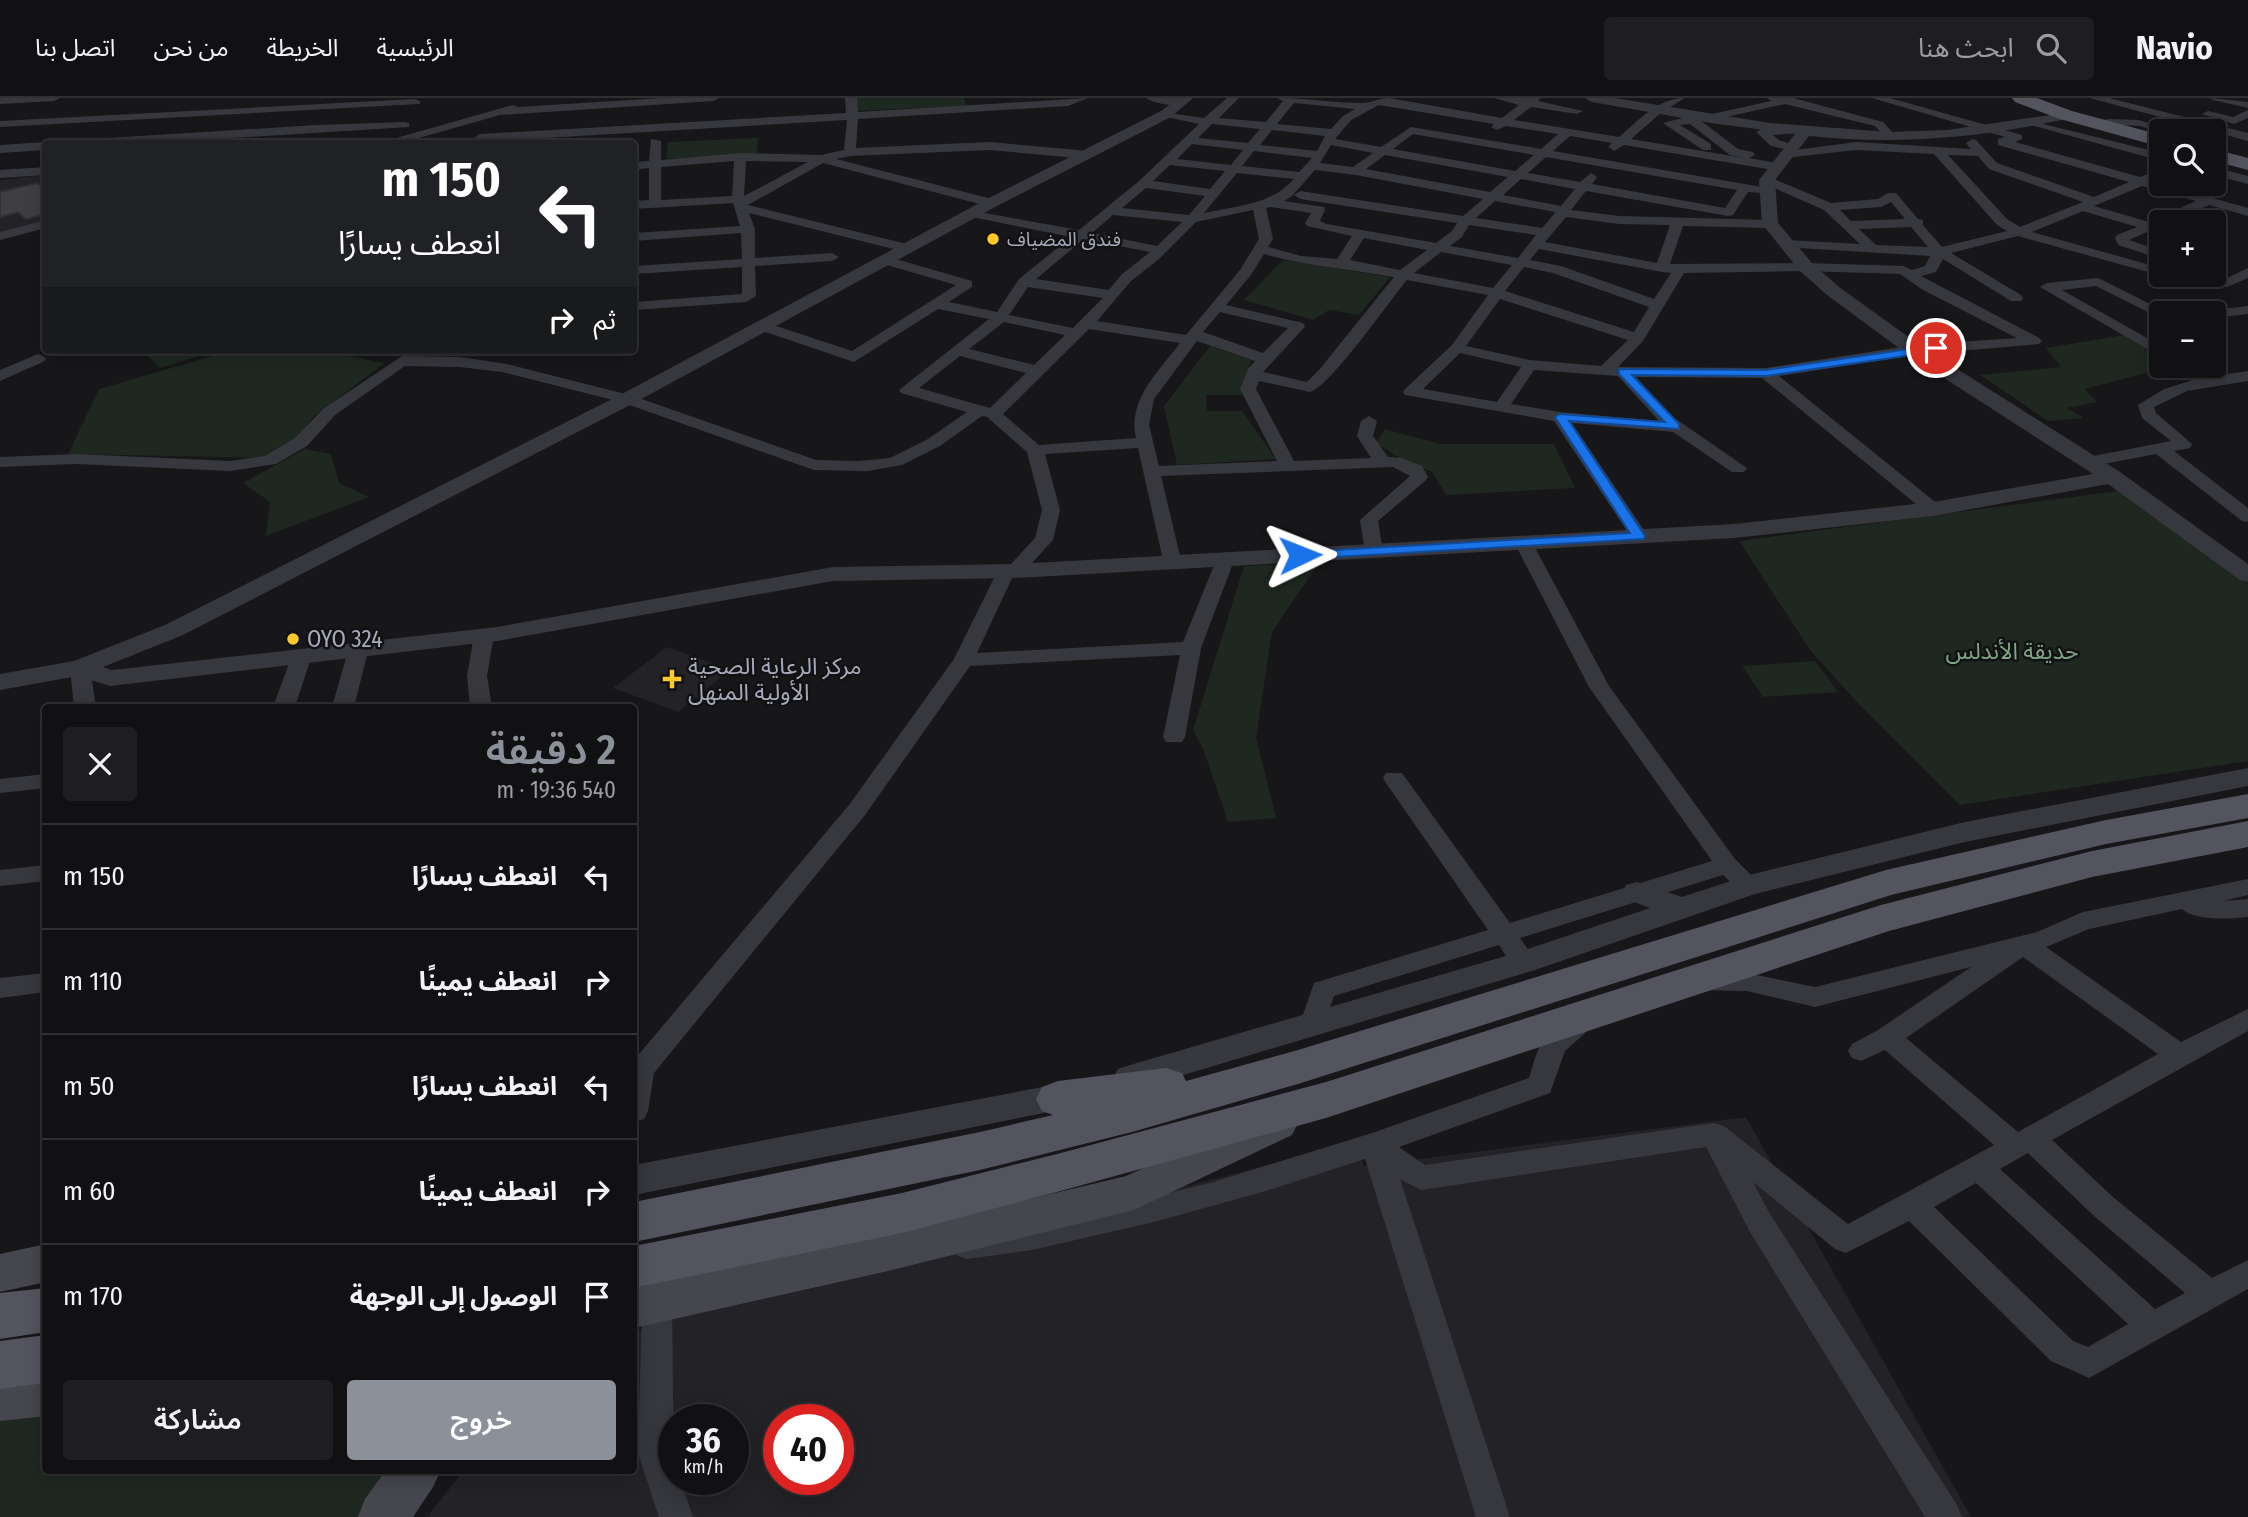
<!DOCTYPE html>
<html lang="ar">
<meta charset="utf-8">
<style>
:root{--surface:#111013;--page:#1e1e21;--text:#f1f3f6;--muted:#9c9da0;--line:#303033;--accent:#8c9099}
body{margin:0;font-family:"Fira Sans Condensed","Noto Sans Arabic",sans-serif;background:var(--page);color:var(--text);direction:rtl;height:100vh;display:flex;flex-direction:column;font-size:26px;white-space:nowrap}
*{box-sizing:border-box;margin:0}
p{font-size:23px;color:var(--muted)}
.icon{flex:none;width:38px;height:38px;fill:none;stroke:currentColor;stroke-width:2;stroke-linecap:round;stroke-linejoin:round}
.map{position:relative;flex:1;overflow:hidden;direction:ltr}
.details{position:absolute;left:42px;top:606px;width:595px;height:770px;display:flex;flex-direction:column;background:var(--surface);border-radius:7px;box-shadow:0 4px 18px #0003,0 0 0 2px var(--line);direction:rtl}
.details>*{flex:none}
.guide{position:absolute;left:42px;top:42px;width:595px;height:214px;border-radius:7px;box-shadow:0 4px 18px #0003,0 0 0 2px var(--line);direction:rtl;background:#202124;color:#fff;overflow:hidden}
.fabs{position:absolute;left:2149px;top:21px;display:grid;gap:14px}
.fabs a{display:grid;place-items:center;width:77px;height:77px;border-radius:7px;background:var(--surface);box-shadow:0 4px 18px #0003,0 0 0 2px var(--line);font-size:35px}
.speed{position:absolute;left:658px;top:1306px;display:flex;gap:14px;font-size:35px;font-weight:700;text-align:center}
.speed>*{display:grid;place-content:center;width:91px;height:91px;border-radius:50%;background:var(--surface);box-shadow:0 4px 18px #0003,0 0 0 2px var(--line);line-height:1}
.speed small{font-size:18px;font-weight:400}
.speed .limit{border:10px solid #d22;background:#fff;color:#111}
.pin{position:absolute;display:grid;place-items:center;width:60px;height:60px;color:#fff;margin:-30px;border:4px solid #fff;border-radius:50%;box-shadow:0 2px 7px #0007}
.me{position:absolute;width:77px;margin:-38px;rotate:88deg;stroke-linejoin:round;filter:drop-shadow(0 0 5px #0008)}
.turn{display:flex;align-items:center;gap:24px;height:147px;padding:0 21px;font-size:32px}
.turn .icon{width:91px;height:91px;stroke-width:2.5}
.turn b{display:block;font-size:49px;line-height:60px}
.then{display:flex;align-items:center;height:66px;padding:0 21px;background:#0003;gap:14px;font-size:26px}
.round{display:grid;place-items:center;flex:none;width:74px;height:74px;border-radius:7px;background:var(--page)}
.overview{display:flex;align-items:center;justify-content:space-between;height:119px;padding:0 21px}
h1{font-size:42px;font-weight:600;line-height:52px;color:var(--accent)}
.primary-button{display:flex;gap:14px;margin-top:auto;padding:14px 21px}
.primary-button a{flex:1;height:80px;border-radius:7px;background:var(--accent);color:#fff;font-size:28px;font-weight:600;line-height:80px;text-align:center}
.primary-button a+a{background:var(--page);color:var(--text)}
ul{padding:0;list-style:none}
li{display:flex;align-items:center;gap:21px;height:105px;padding:0 21px;border-top:2px solid var(--line)}
li div{flex:1}
li b{display:block;font-size:26px}
li em{font-style:normal}
header{display:flex;align-items:center;gap:42px;box-sizing:border-box;height:98px;padding:0 35px;background:var(--surface);border-bottom:2px solid var(--line)}
header strong{font-size:33px}
nav{display:flex;gap:38px;margin-inline-start:auto;font-size:24px}
.search{width:490px;height:63px;background:var(--page);display:flex;align-items:center;gap:18px;box-sizing:border-box;padding:0 24px;border-radius:7px;color:var(--muted);font-size:26px}
.map>svg:first-child{display:block}
.built{fill:#232226;fill-rule:evenodd}
.green{fill:#1e2720}
.building{fill:#3e3e43;stroke:#313035;stroke-width:2}
.lines{fill:none;stroke-linecap:round;stroke-linejoin:round}
.minor{fill:#37383e;fill-rule:evenodd}
.tertiary{fill:#37383e;fill-rule:evenodd}
.secondary{fill:#45464e;fill-rule:evenodd}
.primary{fill:#53545d;fill-rule:evenodd}
.route{fill:#1a73e8;stroke:#114b97;stroke-width:2}
.poi-dot{fill:#fec929;stroke:#121114;stroke-width:2.5}
.labels{text-anchor:middle;stroke-width:5;stroke-linejoin:round;paint-order:stroke}
.far-poi-label{font-size:19px;fill:#a7abb9;stroke:#121114;text-anchor:start}
.poi-label{font-size:23px;fill:#a7abb9;stroke:#121114;text-anchor:start}
.park-label{font-size:23px;fill:#7da683;stroke:#121114}
</style>
<header>
<strong>Navio</strong>
<div class="search"><svg class="icon" aria-label="search" viewBox="0 0 24 24"><circle cx="10" cy="10" r="6"/><path d="M15 15l6 6"/></svg>ابحث هنا</div>
<nav><a>الرئيسية</a><a>الخريطة</a><a>من نحن</a><a>اتصل بنا</a></nav>
</header>
<div class="map">
<svg width="2248" height="1419" viewBox="0 0 2248 1419">
<rect width="100%" height="100%" fill="#171619"/>
<g class="built">
<polygon points="45,77 45,122 0,135 0,82"/>
<polygon points="667,549 730,572 678,614 613,590"/>
<path d="M1746,1019L1971,1419H427L464,1372H634V1234L691,1214L1356,1045L1364,1068ZM674,1321H733V1381H674ZM779,1321H838V1381H779Z"/>
</g>
<g class="green">
<polygon points="857,0 964,0 966,8 857,13"/>
<polygon points="758,40 757,56 666,61 668,44"/>
<polygon points="1283,162 1390,179 1359,217 1329,212 1313,222 1244,202"/>
<polygon points="2124,237 2161,258 2161,268 2173,268 2085,291 2097,304 2067,310 2084,320 2048,323 1980,277 2061,269 2046,250"/>
<polygon points="1210,248 1251,262 1241,297 1206,297 1207,313 1242,313 1276,361 1177,367 1164,308"/>
<polygon points="141,252 220,252 160,270"/>
<polygon points="233,252 314,252 385,265 314,318 300,337 263,360 68,356 99,291"/>
<polygon points="1385,331 1440,346 1554,346 1575,390 1446,397 1432,374 1401,361 1376,345"/>
<polygon points="305,351 331,356 339,385 369,399 266,438 270,404 243,385"/>
<polygon points="2118,393 2248,486 2248,663 1960,707 1855,602 1810,552 1739,443"/>
<polygon points="1319,465 1272,534 1256,640 1276,720 1228,724 1204,653 1193,632 1244,468"/>
<polygon points="1815,563 1838,594 1763,599 1742,568"/>
<polygon points="45,1313 46,1372 394,1372 361,1419 0,1419 0,1319"/>
</g>
<polygon class="building" points="37,85 46,91 46,116 26,121 18,114 0,119 0,94"/>
<g class="lines">
<g class="minor">
<polygon points="0,0 60,0 54,3 0,6"/>
<polygon points="662,0 719,0 713,3 500,17 398,46 375,46 513,7 518,9"/>
<path d="M845,0H857L858,14L1088,0L1068,8L858,21L856,50L989,44L1089,53L1095,57L1089,61L989,52L850,58L836,61L996,102V108L991,109L823,65L748,107L911,147V153L906,154L749,115L755,131V160L832,155L839,159L832,163L755,168L756,198L746,204L634,212V204L742,196V169L634,176V168L742,161L741,135L634,143V135L740,128L733,105L634,111V103L649,102V70L634,72V64L649,63L651,41L661,43V62L740,55L821,57L844,52L847,22L480,44L474,40L480,36L846,15ZM734,63L732,98L661,102V69ZM746,63L808,64L744,98Z"/>
<path d="M1146,0H1177L1188,4C1178,10 1155,6 1146,0Z"/>
<path d="M1227,0H1239L1219,20L1266,24L1283,3L1277,0C1306,0 1334,5 1362,5C1371,5 1379,0 1389,0L1502,20L1519,7L1494,0H1541L1538,3L1583,13L1577,16L1531,9L1514,22L1619,39C1638,23 1658,0 1685,0L1662,14L1631,41L1744,60L1730,57L1690,26L1680,27L1711,46V52H1703L1663,25L1698,16L1703,18L1771,3L1767,0H1793L1883,24L1897,39L1887,41L1875,28L1785,6L1708,23L1703,21L1700,22L1738,51L1753,54L1755,57L1749,60L1783,66L1785,69L1779,73L1624,47L1614,53L1608,49L1612,45L1570,38L1553,53L1762,89V95L1748,94L1733,117L1728,118L1586,93L1571,112L1619,118L1770,122L1777,126L1770,130L1683,128L1670,166L1806,165L1903,168L1912,172L1925,168L1930,158L1782,149L1780,146L1787,142L1860,146L1824,112L1763,85V79L1767,78L1831,105L1878,101L1888,95H1896L1918,121L1923,122V127L1942,149L2007,133L1997,127L1934,56L1856,52L1784,60L1782,57L1788,53L1856,44L1971,51L1966,45L1972,41L1976,42L1997,65L2094,99L2129,84L1998,47V41L2005,39L1872,0H1890L2022,37V41L2015,44L2140,79L2161,71V79L2153,83L2248,110V118L2209,107L2170,124H2161V128L2129,142L2161,153V161L2118,147L2115,140L2117,137L2137,129L2083,113L2032,134L2161,170V177L2225,181L2248,170V180L2227,189L2195,187L2018,138L1951,155L2021,197L2023,200L2021,203H2011L1943,161L1936,174L1921,178L2039,240L2042,243L2039,246L1914,257L1779,278L1939,407L1942,411L1933,416L1927,415L1762,280L1636,279L1673,319L1747,370L1744,374H1732L1673,334L1572,325L1648,438L1645,442H1633L1554,323L1405,297L1403,294L1405,291L1452,247L1488,197L1407,182C1390,202 1330,289 1310,294L1259,283L1256,291L1294,363L1371,360L1357,338L1361,323L1369,318L1377,323L1373,338L1388,359L1401,360L1422,368L1428,379L1425,383L1378,423L1383,454L1381,458H1367L1365,454L1360,422L1410,378L1393,369L1161,378L1181,462L1172,468L1163,462L1138,350L1045,356L1060,412L1053,442L1021,477L1013,478L977,555L1183,544L1217,460L1226,454L1233,456L1235,460L1201,550L1185,639L1182,644H1166L1163,639L1180,557L970,568L865,717L654,975L648,1013L644,1021L634,1024V962L849,707L954,561L999,470L1008,469L1035,440L1042,412L1027,354L987,319L982,318L940,348L902,367L868,373L814,372L621,304L502,274L460,269L405,268L335,317L307,348L276,366L230,373L76,366L0,369V359L76,356L230,363L265,358L295,340L323,311L402,258L460,259L507,266L633,298L816,362L859,363L890,360L928,341L967,314L901,295L899,292L989,221L938,211L854,264L757,231L755,228L757,225H767L852,253L956,187L880,165V159L885,158L972,183V189L949,204L997,214L1019,181L1071,139L967,118V112L1079,132L1139,83L1199,26L1162,18V14L1204,20ZM1294,5L1355,11L1343,18L1331,31L1277,26ZM1379,7L1494,26L1491,29L1497,32L1506,28L1558,36L1541,51L1411,29L1381,49L1335,41L1351,22ZM1212,26L1260,31L1248,45L1198,40ZM1272,32L1325,38L1317,53L1260,47ZM1413,36L1534,57L1515,73L1393,51ZM1192,46L1243,52L1231,67L1177,61ZM1331,47L1373,55L1353,69L1320,65ZM1254,53L1312,60L1299,74L1242,68ZM1385,57L1508,79L1490,94L1366,71ZM1948,57L1978,58L1989,71L2083,104L2020,129L2007,121ZM1546,59L1737,92L1725,110L1592,86L1597,79L1591,75L1580,84L1528,75ZM1170,67L1225,73L1210,91L1153,83ZM1315,72L1356,77L1483,101L1463,118L1300,93L1294,97L1300,101L1457,125L1452,133L1436,145L1327,126L1320,123L1325,112L1324,109L1284,103L1292,98ZM1237,75L1294,81C1271,107 1237,108 1204,115ZM1521,81L1575,91L1561,108L1503,97ZM2142,88L2196,103L2149,124L2094,108ZM1146,90L1205,98L1189,117L1122,110ZM1495,103L1555,114V115L1542,130L1476,120ZM1891,104L1905,121L1851,123L1840,112L1881,109ZM1271,109L1311,115L1305,125L1307,128L1352,138L1337,161L1301,158L1268,149L1273,141L1266,110ZM1253,112L1259,141L1240,172L1186,237L1097,223L1131,183L1158,162L1196,124ZM1113,117L1182,124L1157,148L1092,135ZM1566,119L1619,126L1670,127L1657,165L1545,144ZM1469,127L1536,137L1518,160L1450,148L1462,139ZM1911,129L1928,149L1876,147L1859,131ZM1364,140L1427,152L1400,172L1350,162ZM1084,141L1150,154L1121,177L1109,192L1036,181ZM1539,151L1662,174L1671,175L1654,201L1561,168L1530,162ZM1441,154L1512,167L1493,190L1414,175ZM1264,156C1306,168 1350,171 1394,179L1319,272L1307,284L1263,274L1303,231L1305,228L1303,225L1226,207L1251,177ZM1524,169L1553,175L1649,209L1634,234L1505,193ZM1806,173L1900,176L1923,192L2017,240L1914,247L1766,270L1618,269L1643,243L1684,175ZM1028,189L1103,200L1073,230L1009,217ZM1500,201L1628,242L1601,268L1530,262L1466,248ZM1220,214L1288,230L1263,255L1203,234ZM1004,224L1065,237L1034,267L969,251ZM1089,231L1180,245C1159,273 1127,302 1136,340L1039,347L1003,316ZM1197,243L1255,263L1248,271L1240,291L1277,363L1159,368L1149,327L1154,301ZM1460,255L1521,269L1497,304L1423,291ZM960,258L1026,275L990,310L919,290ZM1534,272L1618,278L1659,323L1560,314L1511,306Z"/>
<polygon points="2090,0 2109,0 2248,35 2248,43"/>
<polygon points="2211,0 2248,4 2248,10 2213,2"/>
<polygon points="415,1 421,4 419,6 0,29 0,23"/>
<polygon points="2248,12 2248,20 2234,26 2202,16 2208,13 2233,19"/>
<polygon points="2109,21 2139,22 2164,30 2158,33 2139,28 2105,26 2105,22"/>
<polygon points="2031,23 2161,55 2161,63 2031,27"/>
<polygon points="405,24 409,25 409,29 136,46 70,46 76,42 316,27"/>
<polygon points="1762,31 1797,31 1797,35 1773,37 1779,42 1800,49 1794,53 1771,48 1756,34"/>
<polygon points="46,44 50,46 46,46 46,52 0,55 0,47"/>
<polygon points="46,69 46,77 0,80 0,72"/>
<polygon points="2214,69 2248,78 2248,86 2214,77"/>
<polygon points="46,122 46,130 0,142 0,134"/>
<polygon points="2098,180 2168,215 2161,215 2161,219 2156,218 2096,188 2062,192 2161,248 2161,259 2040,189 2047,185"/>
<polygon points="2248,208 2248,216 2214,220 2214,215 2207,215 2214,212"/>
<polygon points="38,256 43,258 46,261 43,264 0,283 0,272"/>
<polygon points="2177,268 2196,268 2213,278 2248,273 2248,283 2187,293 2154,309 2156,315 2192,346 2190,350 2174,353 2248,410 2248,424 2242,423 2156,356 2088,369 2079,364 2088,359 2171,343 2142,320 2138,307 2164,291 2196,281"/>
<path d="M1523,438L1532,444L1609,588L1735,761L1761,787L1757,793C1741,798 1734,787 1723,777L1520,840L1537,864L1533,871C1514,876 1508,861 1499,847L1334,898L1321,935L1312,938L1303,935L1299,928L1314,885L1488,832L1386,685L1383,680L1386,675H1402L1510,825L1712,763L1589,589L1514,444Z"/>
<polygon points="484,531 491,533 494,537 487,578 492,609 470,609 467,578 474,537 477,533"/>
<polygon points="358,547 365,549 368,553 354,609 332,609 348,553 351,549"/>
<polygon points="301,554 308,556 311,560 295,609 273,609 291,560 294,556"/>
<polygon points="80,564 87,566 90,570 96,609 74,609 70,570 73,566"/>
<polygon points="46,676 46,690 0,695 0,681"/>
<polygon points="46,767 46,783 0,788 0,772"/>
<path d="M2248,781V797L2223,803L2248,801V819C2230,821 2195,823 2182,811L2089,831L2046,849L2181,944L2248,911V933L2052,1042L2113,1099L2212,1180L2248,1162V1191L2089,1280L2051,1263L1909,1123L1846,1155L1835,1151L1753,1084L1770,1116L1957,1407L1962,1419H1925L1750,1134L1706,1049L1421,1092L1400,1081L1510,1419H1476L1365,1061L1266,1093L1154,1124L1032,1152L967,1161L956,1157L952,1148L956,1139L1065,1120L1210,1085L1372,1035L1529,980C1533,968 1536,953 1543,943C1553,928 1575,908 1593,914L1597,921L1593,928L1565,953L1550,995L1399,1049L1425,1067L1714,1025L1724,1028L1848,1126L1994,1047L1885,952L1861,963L1852,960L1848,953L1852,946L1878,932L1971,869L1815,909L1747,893L1704,892L1695,890L1691,883L1695,876L1704,874L1747,875L1815,889L2037,834L2083,814ZM2023,859L2158,956L2018,1034L1906,940ZM2028,1055L2093,1117L2185,1195L2155,1211L2000,1071ZM1976,1085L2128,1226L2088,1249L2073,1243L1934,1109Z"/>
<polygon points="46,875 46,894 0,900 0,880"/>
<polygon points="657,1192 668,1196 672,1206 674,1381 680,1381 693,1419 659,1419 638,1355 642,1206 646,1196"/>
</g>
<g class="tertiary">
<path d="M1178,0H1193L1171,19L997,108L634,305L183,537L103,569L112,572L497,529L833,469L1014,466L1734,426L1933,404L2093,376L1907,256L1827,197L1800,173L1762,126L1759,82L1795,36L1711,25L1592,4L1585,0H1615L1770,25L1888,34L1947,32L2071,14V20L2066,21C1980,40 1896,47 1809,38L1775,82L1778,125L1812,165L1839,189L1921,248L2120,374L2248,466V484L2240,482L2108,386L1933,418L1734,440L1014,480L833,483L497,543L110,588L78,578L0,592V576L74,563L165,527L620,297L985,102L1161,13Z"/>
<polygon points="2248,670 2248,688 1965,744 1755,796 1535,872 1130,993 1118,989 1113,980 1118,971 1130,967 1516,855 1650,810 1626,801 1622,794 1626,787 1637,784 1682,799 1749,777 1965,724"/>
<polygon points="1074,983 1086,987 1091,996 1086,1005 1074,1009 634,1097 634,1067"/>
</g>
<g class="secondary">
<polygon points="1278,1009 1292,1013 1298,1025 1292,1037 1134,1112 888,1173 634,1230 634,1190 888,1135 1126,1078"/>
<polygon points="46,1146 46,1184 0,1194 0,1156"/>
<polygon points="46,1274 46,1318 0,1323 0,1279"/>
<polygon points="386,1372 441,1372 433,1389 413,1419 358,1419 365,1401"/>
</g>
<g class="primary">
<polygon points="2012,0 2037,0 2072,13 2161,37 2161,49 2060,21 2015,4"/>
<polygon points="2214,51 2248,60 2248,72 2214,63"/>
<polygon points="2248,696 2248,720 2106,746 1891,797 1298,986 1132,1034 980,1072 634,1144 634,1104 980,1034 1053,1017 1042,1013 1036,1001 1042,989 1058,983 1166,970 1182,975 1186,983 1298,952 1886,772 2106,722"/>
<polygon points="2248,723 2248,749 2092,779 1889,833 1326,1020 1057,1094 902,1135 634,1190 634,1148 902,1095 1057,1056 1326,984 1881,807 2092,753"/>
<polygon points="46,1190 46,1234 0,1241 0,1195"/>
<polygon points="46,1237 46,1285 0,1291 0,1243"/>
</g>
</g>
<polygon class="route" points="1936,247 1942,250 1940,253 1766,278 1632,277 1679,326 1679,331 1569,323 1645,438 1644,441 1300,461 1294,457 1300,454 1630,435 1555,319 1560,316 1665,324 1619,276 1619,271 1766,272"/>
<g class="poi-dot">
<circle cx="993" cy="141" r="7"/>
<circle cx="293" cy="541" r="7"/>
<path d="M668.5 570.5h7v7h7v7h-7v7h-7v-7h-7v-7h7z"/>
</g>
<g class="labels">
<g class="far-poi-label">
<text x="1007" y="148">فندق المضياف</text>
</g>
<g class="poi-label">
<text x="307" y="549">OYO 324</text>
<text x="688" y="576">مركز الرعاية الصحية<tspan x="688" dy="26">الأولية المنهل</tspan></text>
</g>
<g class="park-label">
<text x="2012" y="561">حديقة الأندلس</text>
</g>
</g>
</svg>
<div class="fabs">
<a><svg class="icon" aria-label="search" viewBox="0 0 24 24"><circle cx="10" cy="10" r="6"/><path d="M15 15l6 6"/></svg></a>
<a>+</a>
<a>−</a>
</div>
<div class="speed"><div>36<small>km/h</small></div><div class="limit">40</div></div>
<div class="pin" style="left:1936px;top:250px;background:#d93025"><svg class="icon" aria-label="arrive" viewBox="0 0 24 24"><path d="M6 21V4h12l-3 4 3 4H6"/></svg></div>
<svg class="me" style="left:1300px;top:457px" viewBox="-20 -20 40 40"><path d="M0-17L14 15 0 8-14 15z" fill="#1a73e8" stroke="#fff" stroke-width="4"/></svg>
<div class="guide">
<div class="turn"><svg class="icon" aria-label="left" viewBox="0 0 24 24"><path d="M17 20v-9H6M10 6l-5 5 5 5"/></svg><div><b>150 m</b>انعطف يسارًا</div></div>
<div class="then">ثم<svg class="icon" aria-label="right" viewBox="0 0 24 24"><path d="M7 20v-9h11M14 6l5 5-5 5"/></svg></div>
</div>
<section class="details">
<div class="overview"><div><h1>2 دقيقة</h1><p>540 m · 19:36</p></div><a class="round"><svg class="icon" aria-label="close" viewBox="0 0 24 24"><path d="M6 6l12 12M18 6L6 18"/></svg></a></div>
<ul>
<li><svg class="icon" aria-label="left" viewBox="0 0 24 24"><path d="M17 20v-9H6M10 6l-5 5 5 5"/></svg><div><b>انعطف يسارًا</b></div><em>150 m</em></li>
<li><svg class="icon" aria-label="right" viewBox="0 0 24 24"><path d="M7 20v-9h11M14 6l5 5-5 5"/></svg><div><b>انعطف يمينًا</b></div><em>110 m</em></li>
<li><svg class="icon" aria-label="left" viewBox="0 0 24 24"><path d="M17 20v-9H6M10 6l-5 5 5 5"/></svg><div><b>انعطف يسارًا</b></div><em>50 m</em></li>
<li><svg class="icon" aria-label="right" viewBox="0 0 24 24"><path d="M7 20v-9h11M14 6l5 5-5 5"/></svg><div><b>انعطف يمينًا</b></div><em>60 m</em></li>
<li><svg class="icon" aria-label="arrive" viewBox="0 0 24 24"><path d="M6 21V4h12l-3 4 3 4H6"/></svg><div><b>الوصول إلى الوجهة</b></div><em>170 m</em></li>
</ul>
<div class="primary-button"><a>خروج</a><a>مشاركة</a></div>
</section>
</div>
